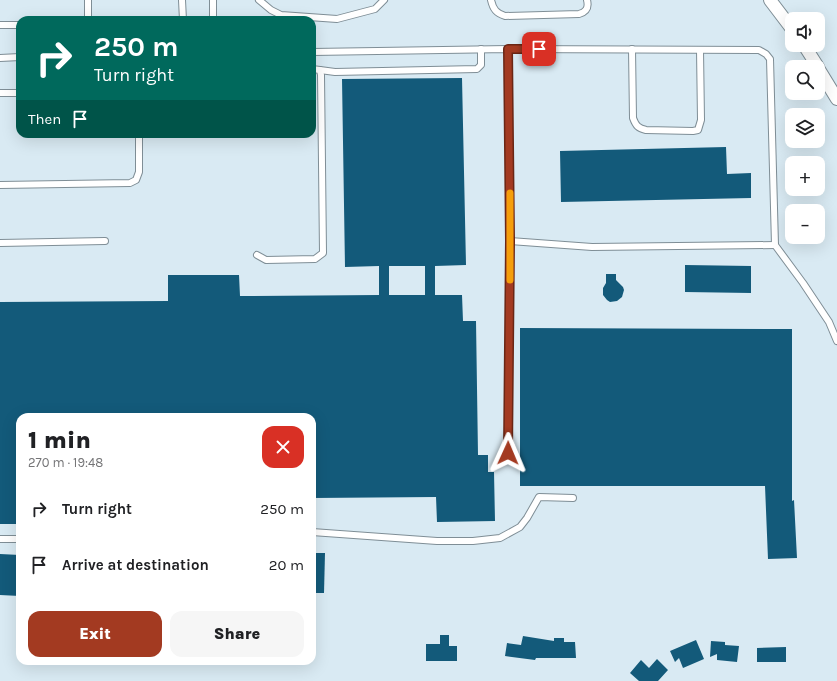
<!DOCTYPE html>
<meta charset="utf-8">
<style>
:root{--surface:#fff;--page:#f6f6f6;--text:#202124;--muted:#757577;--accent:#a33a21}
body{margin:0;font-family:Karla,sans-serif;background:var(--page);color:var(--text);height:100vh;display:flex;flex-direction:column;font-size:15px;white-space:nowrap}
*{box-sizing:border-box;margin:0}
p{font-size:13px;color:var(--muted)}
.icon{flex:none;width:22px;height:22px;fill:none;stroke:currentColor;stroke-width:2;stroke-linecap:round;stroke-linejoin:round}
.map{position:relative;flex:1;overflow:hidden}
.details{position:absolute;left:16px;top:413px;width:300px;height:252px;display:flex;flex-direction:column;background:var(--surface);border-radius:12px;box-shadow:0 4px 16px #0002}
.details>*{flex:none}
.banner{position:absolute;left:16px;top:16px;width:300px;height:122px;border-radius:12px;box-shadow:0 4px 16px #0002;background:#00695c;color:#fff;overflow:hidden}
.buttons{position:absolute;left:785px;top:12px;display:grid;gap:8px}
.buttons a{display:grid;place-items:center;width:40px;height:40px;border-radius:8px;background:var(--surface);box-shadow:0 4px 16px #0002;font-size:20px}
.pin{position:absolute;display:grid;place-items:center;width:34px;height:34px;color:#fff;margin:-17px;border-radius:8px;box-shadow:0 2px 6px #0006}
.me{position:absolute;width:44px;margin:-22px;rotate:1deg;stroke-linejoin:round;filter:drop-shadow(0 0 3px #0008)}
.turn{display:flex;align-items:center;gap:14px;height:84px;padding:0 12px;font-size:18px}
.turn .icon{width:52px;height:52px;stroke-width:2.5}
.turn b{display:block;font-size:28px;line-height:34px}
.then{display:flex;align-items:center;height:38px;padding:0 12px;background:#0003;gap:8px;font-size:15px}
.round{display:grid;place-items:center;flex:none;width:42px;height:42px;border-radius:12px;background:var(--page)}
.headline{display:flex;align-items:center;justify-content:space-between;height:68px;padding:0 12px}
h1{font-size:24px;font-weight:800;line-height:30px}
.primary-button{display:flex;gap:8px;margin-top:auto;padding:8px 12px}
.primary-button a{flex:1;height:46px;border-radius:12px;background:var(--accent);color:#fff;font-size:16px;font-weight:800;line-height:46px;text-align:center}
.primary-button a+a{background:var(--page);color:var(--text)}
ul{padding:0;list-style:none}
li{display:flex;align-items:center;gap:12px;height:56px;padding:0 12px}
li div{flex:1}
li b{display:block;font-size:15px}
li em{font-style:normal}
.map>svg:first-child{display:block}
.building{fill:#135a7a;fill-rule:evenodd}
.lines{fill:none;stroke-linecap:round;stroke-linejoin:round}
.service-casing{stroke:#7f8e96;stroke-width:8}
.minor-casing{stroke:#7f8e96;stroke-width:14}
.service{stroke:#fff;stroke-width:6}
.minor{stroke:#fff;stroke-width:12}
.route-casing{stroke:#6a2615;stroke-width:10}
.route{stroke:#a33a21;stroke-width:7}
.slow{stroke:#f59e0b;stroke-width:7}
</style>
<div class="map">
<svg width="837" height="681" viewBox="0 0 837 681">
<rect width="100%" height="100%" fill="#d9eaf3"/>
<g class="building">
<path d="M462,78L466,265L435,266V295H462L463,321H476L478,455H488V472H494L495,521L437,522L436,497L312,498V417H20V524H0V302L168,301V275H239L240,296L379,295V266L345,267L342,79ZM389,266H425V295H389Z"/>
<polygon points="726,147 727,174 751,173 751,198 561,202 560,151"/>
<polygon points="685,265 751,266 751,293 685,292"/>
<polygon points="606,274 616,274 616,280 623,287 624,290 622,297 617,301 610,302 607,300 603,295 603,288 606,283"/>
<polygon points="520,328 792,329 792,501 794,500 797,558 768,559 765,486 520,486"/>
<polygon points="312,553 325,553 324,593 312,593"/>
<polygon points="0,554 20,555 20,596 0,595"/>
<polygon points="440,635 449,635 449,646 457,646 457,661 426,661 426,644 440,644"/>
<polygon points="523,636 554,641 554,638 564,638 564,642 575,642 576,658 536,658 535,660 505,656 507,643 521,645"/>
<polygon points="696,640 704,659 683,668 679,658 675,662 670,651"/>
<polygon points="711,641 725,642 725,645 739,646 737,662 717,660 717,654 710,657"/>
<polygon points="786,647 786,662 757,662 757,648"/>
<polygon points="657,659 668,670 658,681 639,681 630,673 641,660 649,668"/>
</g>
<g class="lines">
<g class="service-casing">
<g id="service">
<polyline points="182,0 183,20"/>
<polyline points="213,0 213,20"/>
<polyline points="259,0 271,10 281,15 337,19 375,9 384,0"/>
<path d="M491,0C493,9 496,13 505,16L579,14C586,12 589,8 587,0"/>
<polyline points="88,20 88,0"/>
<polyline points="0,25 20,25"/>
<polyline points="508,49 759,50 766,54 770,59 775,245 803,283 829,322 837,341"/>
<path d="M632,49L633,118C636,126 638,128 646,130L693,131L698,130L701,120L700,50"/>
<polyline points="312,52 508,49 510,241 508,453"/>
<polyline points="0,58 20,57"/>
<polyline points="320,70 335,72 477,69 481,65 481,49"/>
<polyline points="0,93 20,93"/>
<polyline points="0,185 130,183 136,180 139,172 139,134"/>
<polyline points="510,241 592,247 775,245"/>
<polyline points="0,243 105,241"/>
<polyline points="257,255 266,260 315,259 323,253 321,75 320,70 312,69"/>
<polyline points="312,532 437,541 473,541 500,538 520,527 527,518 539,497 573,498"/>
<polyline points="0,539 20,539"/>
</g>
</g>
<g class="minor-casing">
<g id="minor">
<polyline points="770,0 792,29"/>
<polyline points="804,45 818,67"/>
<polyline points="818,68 837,99"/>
</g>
</g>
<use href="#service" class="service"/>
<use href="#minor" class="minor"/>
</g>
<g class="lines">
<g class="route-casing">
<polyline id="route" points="508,453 510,241 508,49 539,49"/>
</g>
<use href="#route" class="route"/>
<polyline class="slow" points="510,193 510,280"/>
</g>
</svg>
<div class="buttons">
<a><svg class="icon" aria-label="sound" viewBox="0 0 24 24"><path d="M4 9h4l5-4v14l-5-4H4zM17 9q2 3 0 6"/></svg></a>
<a><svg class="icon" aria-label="search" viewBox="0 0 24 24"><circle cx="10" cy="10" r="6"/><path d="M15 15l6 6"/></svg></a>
<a><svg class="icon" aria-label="layers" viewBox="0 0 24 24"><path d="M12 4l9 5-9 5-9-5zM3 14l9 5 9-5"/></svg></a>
<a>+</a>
<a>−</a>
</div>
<div class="pin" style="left:539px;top:49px;background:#d93025"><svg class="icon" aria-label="arrive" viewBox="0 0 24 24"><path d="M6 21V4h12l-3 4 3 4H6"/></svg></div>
<svg class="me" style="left:508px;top:453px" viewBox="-20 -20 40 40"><path d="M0-17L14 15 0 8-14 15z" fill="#a33a21" stroke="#fff" stroke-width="4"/></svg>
<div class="banner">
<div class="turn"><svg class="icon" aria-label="right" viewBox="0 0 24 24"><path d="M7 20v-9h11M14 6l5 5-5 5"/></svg><div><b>250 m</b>Turn right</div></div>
<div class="then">Then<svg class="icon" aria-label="arrive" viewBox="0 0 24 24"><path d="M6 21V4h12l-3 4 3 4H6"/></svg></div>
</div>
<section class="details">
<div class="headline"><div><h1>1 min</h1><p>270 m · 19:48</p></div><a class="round" style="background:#d93025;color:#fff"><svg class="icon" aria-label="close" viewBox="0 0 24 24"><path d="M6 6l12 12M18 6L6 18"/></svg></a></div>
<ul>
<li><svg class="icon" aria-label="right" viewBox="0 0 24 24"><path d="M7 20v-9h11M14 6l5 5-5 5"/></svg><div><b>Turn right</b></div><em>250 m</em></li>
<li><svg class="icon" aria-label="arrive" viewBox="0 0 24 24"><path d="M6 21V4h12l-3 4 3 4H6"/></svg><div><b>Arrive at destination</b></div><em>20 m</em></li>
</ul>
<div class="primary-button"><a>Exit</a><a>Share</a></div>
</section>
</div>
